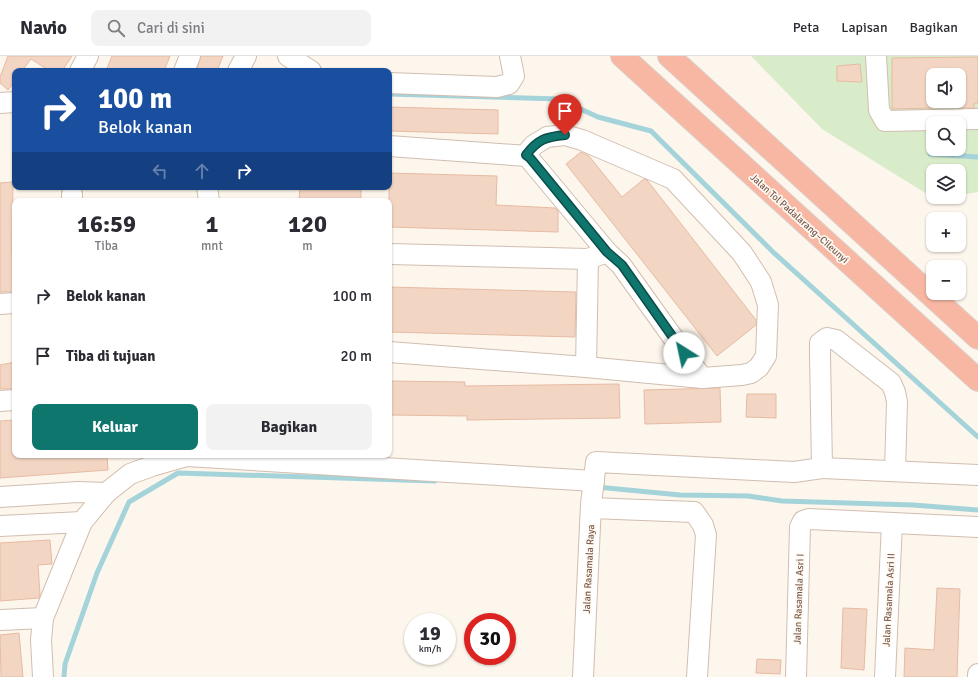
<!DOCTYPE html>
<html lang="id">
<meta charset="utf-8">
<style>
:root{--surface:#fff;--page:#f2f2f3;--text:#2b2b33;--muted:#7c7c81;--line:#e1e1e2;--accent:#0f766e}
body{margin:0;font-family:Signika,sans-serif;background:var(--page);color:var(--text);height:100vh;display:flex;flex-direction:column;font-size:15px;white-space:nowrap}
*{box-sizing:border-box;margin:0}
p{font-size:13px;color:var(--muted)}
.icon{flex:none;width:22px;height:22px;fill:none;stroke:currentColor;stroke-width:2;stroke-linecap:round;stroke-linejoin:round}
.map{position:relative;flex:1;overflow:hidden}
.details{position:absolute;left:12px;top:142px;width:380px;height:260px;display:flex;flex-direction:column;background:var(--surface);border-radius:8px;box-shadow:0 1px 3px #0004}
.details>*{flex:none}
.guide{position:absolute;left:12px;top:12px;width:380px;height:122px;border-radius:8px;box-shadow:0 1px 3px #0004;background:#1a4fa0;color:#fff;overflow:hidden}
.buttons{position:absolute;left:926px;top:12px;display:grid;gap:8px}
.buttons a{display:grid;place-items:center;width:40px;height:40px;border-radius:8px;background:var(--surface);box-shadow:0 1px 3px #0004;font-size:20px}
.speed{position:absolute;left:404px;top:557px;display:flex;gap:8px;font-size:20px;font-weight:700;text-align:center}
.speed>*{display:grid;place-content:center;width:52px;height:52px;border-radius:50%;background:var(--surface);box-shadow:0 1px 3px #0004;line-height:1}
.speed small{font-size:10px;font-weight:400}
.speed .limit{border:6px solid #d22;background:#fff;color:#111}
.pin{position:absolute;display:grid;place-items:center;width:34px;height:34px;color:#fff;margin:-41px -17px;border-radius:50% 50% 50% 0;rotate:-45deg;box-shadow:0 0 4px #0007}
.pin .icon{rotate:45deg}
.me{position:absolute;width:44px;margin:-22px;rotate:325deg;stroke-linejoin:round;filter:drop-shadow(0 0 3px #0008)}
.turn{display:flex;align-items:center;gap:14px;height:84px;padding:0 20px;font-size:18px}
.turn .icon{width:52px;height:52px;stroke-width:2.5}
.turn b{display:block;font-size:28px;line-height:34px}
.lanes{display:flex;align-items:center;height:38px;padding:0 20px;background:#0003;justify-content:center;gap:20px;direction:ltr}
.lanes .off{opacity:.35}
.eta{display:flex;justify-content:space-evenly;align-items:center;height:68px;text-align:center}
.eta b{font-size:24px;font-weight:700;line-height:28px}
.primary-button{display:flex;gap:8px;margin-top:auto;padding:8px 20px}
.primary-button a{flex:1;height:46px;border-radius:8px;background:var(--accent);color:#fff;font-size:16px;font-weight:700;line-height:46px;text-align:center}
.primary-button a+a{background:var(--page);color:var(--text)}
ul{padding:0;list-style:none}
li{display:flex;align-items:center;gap:12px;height:60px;padding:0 20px}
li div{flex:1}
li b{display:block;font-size:15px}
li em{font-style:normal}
header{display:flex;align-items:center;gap:24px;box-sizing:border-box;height:56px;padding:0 20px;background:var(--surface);border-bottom:1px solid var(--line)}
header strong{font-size:19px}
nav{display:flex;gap:22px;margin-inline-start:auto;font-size:14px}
.search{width:280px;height:36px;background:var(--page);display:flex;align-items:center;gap:10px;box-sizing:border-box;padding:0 14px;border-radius:8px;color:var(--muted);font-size:15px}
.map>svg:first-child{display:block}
.green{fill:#d8ecc9;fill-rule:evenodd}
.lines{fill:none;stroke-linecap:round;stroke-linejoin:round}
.stream{stroke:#a5d3da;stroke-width:5}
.building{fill:#f3d5c3;stroke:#e6bba3}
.minor-casing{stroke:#d1beb0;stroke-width:22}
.highway-casing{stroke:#dad1cd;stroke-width:24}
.minor{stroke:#fff;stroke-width:20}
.highway{stroke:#f7b7a3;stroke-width:22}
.route-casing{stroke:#0a4d48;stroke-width:10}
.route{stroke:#0f766e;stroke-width:7}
.labels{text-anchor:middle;stroke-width:3.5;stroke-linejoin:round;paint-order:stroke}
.street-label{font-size:10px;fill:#7a5c4d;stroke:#fffaf3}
</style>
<header>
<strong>Navio</strong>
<div class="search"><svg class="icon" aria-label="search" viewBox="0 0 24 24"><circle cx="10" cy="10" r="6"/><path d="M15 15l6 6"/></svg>Cari di sini</div>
<nav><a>Peta</a><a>Lapisan</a><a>Bagikan</a></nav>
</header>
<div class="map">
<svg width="978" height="621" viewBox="0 0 978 621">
<rect width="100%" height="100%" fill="#fdf6ec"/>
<path class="green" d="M751,0H978V136L959,139V115H933V141H948L935,143L822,73ZM933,19H959V45H933ZM933,67H959V93H933Z"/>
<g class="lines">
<g class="stream">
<polyline points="389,38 559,43 598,61 651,75 773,196 978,381"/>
<polyline points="930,98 978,101"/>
<polyline points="597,431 680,439 748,440 782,445 913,449 978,454"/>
<polyline points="64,621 65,608 97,517 129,446 178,417 435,425"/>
</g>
</g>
<g class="building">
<polygon points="8,0 72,0 62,15 50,15 31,3 22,15 15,15 15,25 8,34 0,27 0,21"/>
<polygon points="112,0 170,0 164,15 106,15"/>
<polygon points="201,0 223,0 217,15 196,15"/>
<polygon points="978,1 978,47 974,47 974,52 959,52 959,19 933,19 933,52 892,53 892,2"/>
<polygon points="860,8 862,26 837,25 837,10"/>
<polygon points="389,51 498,54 498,78 389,75"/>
<polygon points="581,96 589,100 622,141 644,123 647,124 756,264 756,269 717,300 566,108"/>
<polygon points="389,117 497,120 496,149 555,152 558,155 558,176 389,171"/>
<polygon points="13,126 12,198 15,194 15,236 0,236 0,127"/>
<polygon points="300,131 361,131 361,145 299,145"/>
<polygon points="389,231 576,236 575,281 389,276"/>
<polygon points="15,306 15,333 0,333 0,309"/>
<polygon points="389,325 465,326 465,330 619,328 620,362 467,364 467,360 389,359"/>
<polygon points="720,332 721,366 645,368 644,334"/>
<polygon points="747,338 776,338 776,362 746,361"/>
<polygon points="15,364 15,399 107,399 108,414 0,422 0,365"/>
<polygon points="50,484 52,508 38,509 40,538 39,542 0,545 0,487"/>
<polygon points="937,532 960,533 957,621 904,621 905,592 934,594"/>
<polygon points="843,552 867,553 864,614 841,612"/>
<polygon points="19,577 23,621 1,621 0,579"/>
<polygon points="757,603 781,604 780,618 756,617"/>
</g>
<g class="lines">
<g class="minor-casing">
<g id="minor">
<polyline points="288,0 311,15"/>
<polyline points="876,0 879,54 885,65 978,63"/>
<polyline points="80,15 88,0"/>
<polyline points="184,15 190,0"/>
<polyline points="238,15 246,0"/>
<polyline points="389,27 497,31 509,28 514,20 510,0"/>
<polyline points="0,47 15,46"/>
<polyline points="389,90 527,100 607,196"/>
<polyline points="207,131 209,145"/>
<polyline points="72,138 72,145"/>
<polyline points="389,198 588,203 607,196 621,209 702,322"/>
<polyline points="0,248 15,247"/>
<polyline points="389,296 586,311 702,322 742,319 751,317 759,311 766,300 768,249 761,226 742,197 673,123 582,84 565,79 547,81 534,89 525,99"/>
<polyline points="586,311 588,203"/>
<polyline points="0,345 15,344"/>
<polyline points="822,412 978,419"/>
<polyline points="0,441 78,436 106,437"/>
<polyline points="591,452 694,456 703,469 706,479 697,621"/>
<polyline points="0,470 82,466"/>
<polyline points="0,564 43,562"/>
<polyline points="43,621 41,584 43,562 82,466 106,437 130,418 152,410 187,400 594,425"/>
<polyline points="583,621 591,448 596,406 794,416 822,412 820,298 820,287 827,282 836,284 891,327 895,336 897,346 895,415"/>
<polyline points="796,621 800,471 803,465 809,463 978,471"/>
<polyline points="885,621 892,467"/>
<polyline points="978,621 978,618"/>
</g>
</g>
<g class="highway-casing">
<g id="highway">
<polyline points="622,0 978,324"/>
<polyline points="669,0 978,282"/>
</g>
</g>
<use href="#minor" class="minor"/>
<use href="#highway" class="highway"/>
</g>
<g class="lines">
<g class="route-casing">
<path id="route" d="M565,79C546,81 538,83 526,99L530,102L607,196L622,209L684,297"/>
</g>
<use href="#route" class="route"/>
</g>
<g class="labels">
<g class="street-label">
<text transform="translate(800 162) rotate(42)" y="4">Jalan Tol Padalarang–Cileunyi</text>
<text transform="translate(588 513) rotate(-87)" y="4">Jalan Rasamala Raya</text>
<text transform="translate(798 543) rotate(-88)" y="4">Jalan Rasamala Asri I</text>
<text transform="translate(888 544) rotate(-87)" y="4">Jalan Rasamala Asri II</text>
</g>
</g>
</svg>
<div class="buttons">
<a><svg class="icon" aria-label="sound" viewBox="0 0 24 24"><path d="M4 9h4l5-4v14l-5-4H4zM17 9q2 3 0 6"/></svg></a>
<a><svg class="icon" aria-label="search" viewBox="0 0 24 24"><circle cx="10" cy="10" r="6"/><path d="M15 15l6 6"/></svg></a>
<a><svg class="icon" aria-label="layers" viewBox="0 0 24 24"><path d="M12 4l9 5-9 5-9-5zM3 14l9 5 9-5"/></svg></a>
<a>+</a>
<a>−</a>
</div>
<div class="speed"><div>19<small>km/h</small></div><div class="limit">30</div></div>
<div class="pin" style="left:565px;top:79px;background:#d93025"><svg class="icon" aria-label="arrive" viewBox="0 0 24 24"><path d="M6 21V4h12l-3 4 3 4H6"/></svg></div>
<svg class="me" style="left:684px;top:297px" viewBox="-20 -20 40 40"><circle r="19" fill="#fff"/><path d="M0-13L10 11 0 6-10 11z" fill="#0f766e"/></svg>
<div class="guide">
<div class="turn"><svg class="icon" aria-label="right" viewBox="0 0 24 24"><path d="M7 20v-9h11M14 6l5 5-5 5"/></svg><div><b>100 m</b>Belok kanan</div></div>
<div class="lanes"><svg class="icon off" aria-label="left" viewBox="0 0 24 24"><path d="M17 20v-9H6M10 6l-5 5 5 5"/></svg><svg class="icon off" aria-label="ahead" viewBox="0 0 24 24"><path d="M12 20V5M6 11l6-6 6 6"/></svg><svg class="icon" aria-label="right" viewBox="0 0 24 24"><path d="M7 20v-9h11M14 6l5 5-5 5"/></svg></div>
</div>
<section class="details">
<div class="eta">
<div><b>16:59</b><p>Tiba</p></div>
<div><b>1</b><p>mnt</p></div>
<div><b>120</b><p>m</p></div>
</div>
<ul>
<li><svg class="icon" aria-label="right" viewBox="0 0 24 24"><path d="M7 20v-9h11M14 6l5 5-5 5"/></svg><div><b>Belok kanan</b></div><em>100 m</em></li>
<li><svg class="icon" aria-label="arrive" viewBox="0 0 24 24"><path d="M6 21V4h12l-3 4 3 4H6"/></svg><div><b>Tiba di tujuan</b></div><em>20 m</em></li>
</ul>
<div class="primary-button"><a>Keluar</a><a>Bagikan</a></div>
</section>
</div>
